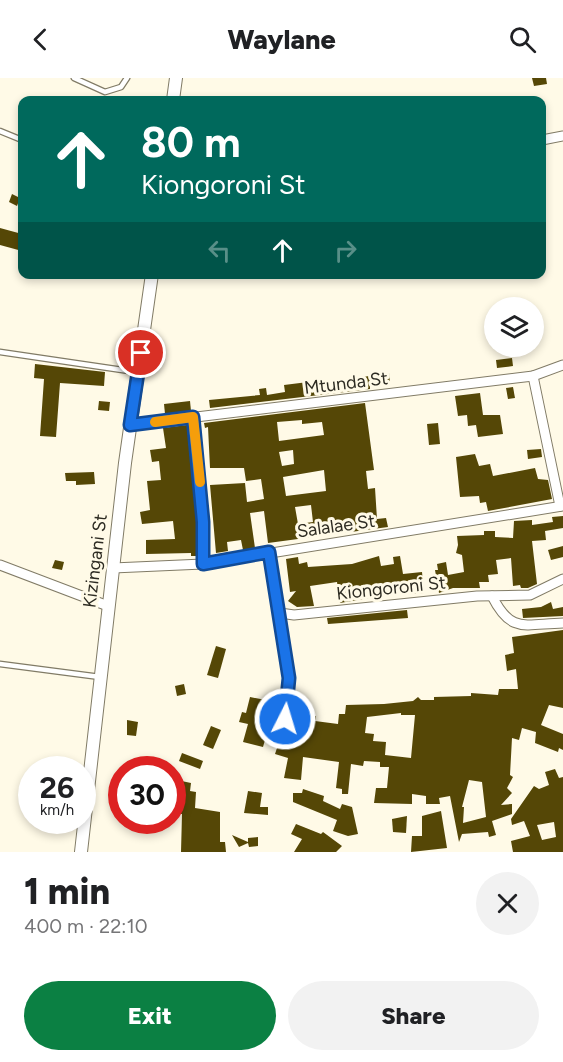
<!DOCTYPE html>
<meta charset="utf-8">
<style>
:root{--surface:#fff;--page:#f2f2f2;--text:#202124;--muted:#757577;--accent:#0b8043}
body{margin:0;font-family:Figtree,sans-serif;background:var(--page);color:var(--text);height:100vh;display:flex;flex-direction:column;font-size:22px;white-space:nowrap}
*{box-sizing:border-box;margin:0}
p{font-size:20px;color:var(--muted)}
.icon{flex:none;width:33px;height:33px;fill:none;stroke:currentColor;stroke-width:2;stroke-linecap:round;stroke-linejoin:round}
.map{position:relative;height:774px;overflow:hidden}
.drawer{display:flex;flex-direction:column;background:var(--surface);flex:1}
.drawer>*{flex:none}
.banner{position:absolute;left:18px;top:18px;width:528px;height:183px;border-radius:12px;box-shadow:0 3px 9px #0003;background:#00695c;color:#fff;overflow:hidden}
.controls{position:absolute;left:484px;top:219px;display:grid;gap:12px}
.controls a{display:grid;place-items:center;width:60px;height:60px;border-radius:50%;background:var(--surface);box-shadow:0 3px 9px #0003;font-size:30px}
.speed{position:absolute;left:18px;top:678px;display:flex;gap:12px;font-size:30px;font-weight:700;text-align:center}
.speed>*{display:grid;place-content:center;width:78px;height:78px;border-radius:50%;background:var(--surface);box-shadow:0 3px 9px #0003;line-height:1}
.speed small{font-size:15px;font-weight:400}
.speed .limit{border:9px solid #d22;background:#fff;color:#111}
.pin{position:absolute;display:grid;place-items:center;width:51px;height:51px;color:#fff;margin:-26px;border:3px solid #fff;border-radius:50%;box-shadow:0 2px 6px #0007}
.me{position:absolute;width:66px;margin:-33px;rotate:5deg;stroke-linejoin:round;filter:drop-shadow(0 0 4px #0008)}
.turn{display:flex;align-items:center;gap:21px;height:126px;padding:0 24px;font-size:27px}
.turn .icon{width:78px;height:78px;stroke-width:2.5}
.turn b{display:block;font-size:42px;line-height:51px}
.lanes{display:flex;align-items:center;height:57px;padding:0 24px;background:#0003;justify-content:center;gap:30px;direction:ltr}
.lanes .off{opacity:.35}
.round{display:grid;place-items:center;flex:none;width:63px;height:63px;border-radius:32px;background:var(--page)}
.summary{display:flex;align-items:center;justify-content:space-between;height:102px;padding:0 24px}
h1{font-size:36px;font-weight:800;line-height:45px}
.button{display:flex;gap:12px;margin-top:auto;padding:12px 24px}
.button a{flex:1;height:69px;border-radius:36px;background:var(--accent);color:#fff;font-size:24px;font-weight:800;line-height:69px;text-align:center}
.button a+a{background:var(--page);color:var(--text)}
header{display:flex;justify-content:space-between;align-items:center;height:78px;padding:0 24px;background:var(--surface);font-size:27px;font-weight:800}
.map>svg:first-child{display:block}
.building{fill:#554706;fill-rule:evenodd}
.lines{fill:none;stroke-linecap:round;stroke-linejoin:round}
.lane-casing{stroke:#817b66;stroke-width:7}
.street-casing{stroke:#817b66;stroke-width:11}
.secondary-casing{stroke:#817b66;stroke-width:14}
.lane{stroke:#fff;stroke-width:4.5}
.street{stroke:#fff;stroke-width:9}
.secondary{stroke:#fff;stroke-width:12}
.route-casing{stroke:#114b97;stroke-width:15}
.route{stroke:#1a73e8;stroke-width:10}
.slow{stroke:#f59e0b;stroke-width:10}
.labels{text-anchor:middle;stroke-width:6;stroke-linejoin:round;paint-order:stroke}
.street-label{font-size:18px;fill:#2d2b22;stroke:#fffae7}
</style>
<header><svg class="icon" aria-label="back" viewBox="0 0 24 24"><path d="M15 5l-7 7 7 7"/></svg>Waylane<svg class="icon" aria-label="search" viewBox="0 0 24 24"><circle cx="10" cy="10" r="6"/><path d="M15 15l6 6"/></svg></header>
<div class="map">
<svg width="563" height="774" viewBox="0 0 563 774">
<rect width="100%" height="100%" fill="#fffae7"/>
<g class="building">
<polygon points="532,0 546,0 547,6 534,8"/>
<polygon points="12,116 20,120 17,128 9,124"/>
<polygon points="0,150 22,156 22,173 0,167"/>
<polygon points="512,280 513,288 497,290 496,282"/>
<polygon points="35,286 105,294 104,308 60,305 56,359 40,358 44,301 34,300"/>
<polygon points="389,295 390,305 384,306 383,302 370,305 370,311 210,330 209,322 260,317 259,311 266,310 267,317 285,314 284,307 308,304 309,310 312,309 330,306 330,304"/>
<polygon points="513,309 515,320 508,321 506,310"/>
<polygon points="480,315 483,337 500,337 503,356 478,359 476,347 468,348 467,337 458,338 455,318"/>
<polygon points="99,323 110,324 109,333 98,332"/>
<polygon points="190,323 191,333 165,336 164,326"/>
<path d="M365,325L374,392L366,393L368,411L375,410L377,441L386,440L388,449L268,465L264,433L250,435L255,470L243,472L241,462L227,464L228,473L216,475L210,407L245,405L247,424L264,421L261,401L246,403L244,390H210L208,349L205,350L204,345ZM302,342V346L322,344L324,357L279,363L277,344ZM293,372L294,386L282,388L279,374ZM324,392L326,413L286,418L283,399ZM311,427L313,444L298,446L295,429Z"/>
<polygon points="438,345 440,366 429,367 427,346"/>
<polygon points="187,347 196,440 196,478 191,478 191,475 146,476 146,462 175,461 173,443 142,446 140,434 150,432 147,403 161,402 159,383 152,384 150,372 166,370 163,350"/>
<polygon points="541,371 542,379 528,381 527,372"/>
<polygon points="475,376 479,388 490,386 493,398 535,390 538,401 548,402 552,421 488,433 486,424 480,425 479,418 460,419 456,379"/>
<polygon points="94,394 95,406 76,407 76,403 66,403 65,395"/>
<polygon points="563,438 563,450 545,453 546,462 532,463 537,506 528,510 521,510 520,507 513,508 511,480 496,482 498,496 488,497 489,504 479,504 480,510 453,510 439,515 435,492 438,492 437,486 446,484 448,497 464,494 462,477 456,475 458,467 457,458 484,457 484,453 495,453 495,459 513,460 514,443 532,442 532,447 553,444 552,439"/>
<polygon points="563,468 563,479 551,482 548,472"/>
<polygon points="379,478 381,488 394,486 393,479 400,478 403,496 422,494 424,515 409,516 408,508 394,511 393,507 374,509 375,519 340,525 337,504 310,508 314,528 297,529 288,523 296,513 290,514 286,481 298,479 299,486 307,484 308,489 352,486"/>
<polygon points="55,482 64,484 62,492 52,490"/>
<polygon points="551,524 553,531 563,529 563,538 523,540 522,531 541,529"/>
<polygon points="407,532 408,540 328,546 327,540"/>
<path d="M563,552V630L549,627L541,647L563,656V672L559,670L558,674L535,665L536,654L522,650L519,662L512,660L510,697L513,699L507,710L512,715L501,727L512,726V736L492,743L496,757L489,759L488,754L462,756L459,764L450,718L439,720L440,726H426V718L412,716V726L374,725L376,710H387L389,689H380V684L364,683L363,688L351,686L348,716H342V711L336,710L339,684L303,679L301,702L284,700L288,680L275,676L284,649L293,653L299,636L316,638L315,643L338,646L339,636H345L346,627L384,626L413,623L418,619L421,622H434V619L471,618V615L498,617L499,611H518L516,591L507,593L505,577L514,575L512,559ZM401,635V637H415L411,680L385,677L386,664L373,663L374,656L365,655L367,639ZM469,702L482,704L486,739L463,745L464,729H462Z"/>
<polygon points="216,568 226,571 218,600 207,597"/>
<polygon points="184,606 186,616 177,618 175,608"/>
<polygon points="250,619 276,624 263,669 243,664 248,646 239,644 242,634 246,635"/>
<polygon points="127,642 138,644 136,658 127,657"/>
<polygon points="211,648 221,652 213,671 203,667"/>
<polygon points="182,675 203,683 200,691 179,683"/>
<path d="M555,691L559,700L563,699V774H513L511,763L530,758L524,743L512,747L511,741L534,708L539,711L549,707L545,694ZM554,744L556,759L542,762L537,747Z"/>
<polygon points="172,701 191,705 190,713 196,714 195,730 220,734 220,764 225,764 226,774 181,774 182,736 172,735 175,711 172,711"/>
<polygon points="303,711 324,718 323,723 340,731 342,726 352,729 358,756 348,758 333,753 337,742 293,724 293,715 302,715"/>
<polygon points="248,713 262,715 260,729 268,729 268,737 244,735"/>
<polygon points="441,733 447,770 411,774 412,758 422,758 422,738"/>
<polygon points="407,738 406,755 393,754 392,741"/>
<polygon points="296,746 321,756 323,754 342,768 336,774 294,774 302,761 291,756"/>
<polygon points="232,757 248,764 248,760 258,759 258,768 249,769 248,765 239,769"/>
</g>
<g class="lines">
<g class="lane-casing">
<g id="lane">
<polyline points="74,0 105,14 121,9 127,0"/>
<polyline points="0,53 22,62"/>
<polyline points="0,274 136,294"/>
<polyline points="0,586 100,599"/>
</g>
</g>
<g class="street-casing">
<g id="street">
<polyline points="542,62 563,58"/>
<polyline points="533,298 560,428"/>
<polyline points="193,339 203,444 203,486"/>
<polyline points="130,347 533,298 563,287"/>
<polyline points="269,474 280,535 294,537 477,518 530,517 563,501"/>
<polyline points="0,487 108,528"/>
<polyline points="113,490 203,486 563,428"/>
<path d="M492,518C511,556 524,546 563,545"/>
<polyline points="280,535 289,600 285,641"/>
</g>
</g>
<g class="secondary-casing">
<g id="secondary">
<polyline points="173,22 176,0"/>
<polyline points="81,774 125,385 152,196"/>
</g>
</g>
<use href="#lane" class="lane"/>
<use href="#street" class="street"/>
<use href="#secondary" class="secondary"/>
</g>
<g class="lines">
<g class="route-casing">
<polyline id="route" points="141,275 130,347 193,339 203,444 203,486 269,474 289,600 285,641"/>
</g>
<use href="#route" class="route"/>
<polyline class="slow" points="155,344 193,339 200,404"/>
</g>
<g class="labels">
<g class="street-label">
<text transform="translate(346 305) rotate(-7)" y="6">Mtunda St</text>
<text transform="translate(336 448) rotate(-8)" y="6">Salalae St</text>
<text transform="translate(95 483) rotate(-83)" y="6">Kizingani St</text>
<text transform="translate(391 510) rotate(-6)" y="6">Kiongoroni St</text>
</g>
</g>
</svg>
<div class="controls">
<a><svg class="icon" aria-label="layers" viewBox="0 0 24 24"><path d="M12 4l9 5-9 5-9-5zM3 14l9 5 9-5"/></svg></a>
</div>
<div class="speed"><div>26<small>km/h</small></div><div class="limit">30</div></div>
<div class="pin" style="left:141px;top:275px;background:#d93025"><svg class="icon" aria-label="arrive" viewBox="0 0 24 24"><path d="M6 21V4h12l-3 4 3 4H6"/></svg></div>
<svg class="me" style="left:285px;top:641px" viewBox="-20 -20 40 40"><circle r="17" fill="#1a73e8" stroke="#fff" stroke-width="3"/><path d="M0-11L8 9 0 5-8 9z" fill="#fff"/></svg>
<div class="banner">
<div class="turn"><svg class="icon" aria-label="ahead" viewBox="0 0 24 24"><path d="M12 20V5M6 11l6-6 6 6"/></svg><div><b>80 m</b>Kiongoroni St</div></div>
<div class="lanes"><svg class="icon off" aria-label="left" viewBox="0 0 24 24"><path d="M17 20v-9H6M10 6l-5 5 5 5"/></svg><svg class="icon" aria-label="ahead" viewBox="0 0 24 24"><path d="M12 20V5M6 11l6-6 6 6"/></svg><svg class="icon off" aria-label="right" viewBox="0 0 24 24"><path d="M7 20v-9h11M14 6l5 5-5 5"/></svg></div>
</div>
</div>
<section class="drawer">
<div class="summary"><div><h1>1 min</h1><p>400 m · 22:10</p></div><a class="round"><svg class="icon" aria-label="close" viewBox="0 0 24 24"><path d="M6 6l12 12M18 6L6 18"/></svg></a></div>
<div class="button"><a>Exit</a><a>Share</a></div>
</section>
